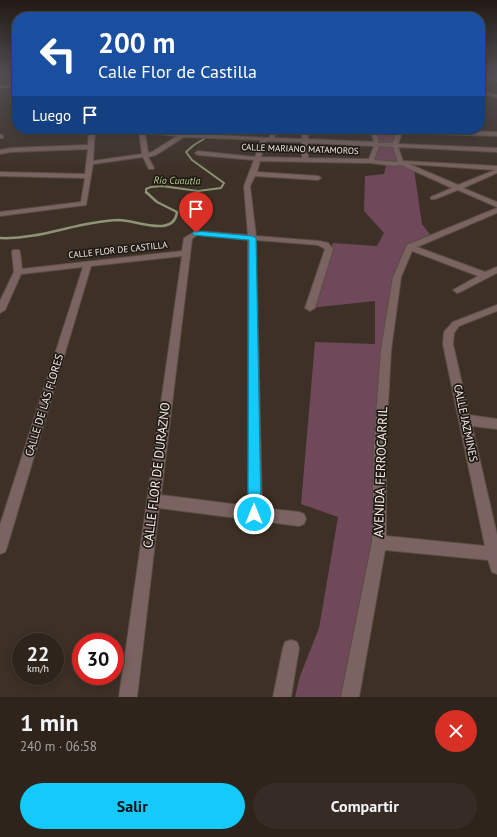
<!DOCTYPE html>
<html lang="es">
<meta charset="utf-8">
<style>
:root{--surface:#2e241c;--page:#362c25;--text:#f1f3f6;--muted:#a7a4a3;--line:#49413b;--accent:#13cafb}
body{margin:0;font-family:"PT Sans",sans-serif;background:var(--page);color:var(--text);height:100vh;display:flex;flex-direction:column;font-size:15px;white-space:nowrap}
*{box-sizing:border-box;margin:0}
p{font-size:13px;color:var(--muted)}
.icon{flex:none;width:22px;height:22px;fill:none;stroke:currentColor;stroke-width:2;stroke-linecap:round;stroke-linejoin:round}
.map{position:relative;height:697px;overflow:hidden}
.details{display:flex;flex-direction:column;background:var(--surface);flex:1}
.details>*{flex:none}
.guide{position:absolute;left:12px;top:12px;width:473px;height:122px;border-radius:16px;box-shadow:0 2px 10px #0003,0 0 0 1px var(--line);background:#1a4fa0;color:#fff;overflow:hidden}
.speed{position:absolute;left:12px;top:633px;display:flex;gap:8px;font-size:20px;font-weight:700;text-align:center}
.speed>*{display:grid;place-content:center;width:52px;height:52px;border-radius:50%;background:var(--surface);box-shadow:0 2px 10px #0003,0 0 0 1px var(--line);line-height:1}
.speed small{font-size:10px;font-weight:400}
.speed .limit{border:6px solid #d22;background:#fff;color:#111}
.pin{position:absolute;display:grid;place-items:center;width:34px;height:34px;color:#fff;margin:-41px -17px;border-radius:50% 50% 50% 0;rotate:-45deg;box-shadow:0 0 4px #0007}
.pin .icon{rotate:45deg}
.me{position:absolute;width:44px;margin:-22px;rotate:0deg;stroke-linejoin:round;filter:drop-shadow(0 0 3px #0008)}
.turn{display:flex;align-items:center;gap:14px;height:84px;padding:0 20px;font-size:18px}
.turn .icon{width:52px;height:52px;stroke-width:2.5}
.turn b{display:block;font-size:28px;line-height:34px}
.then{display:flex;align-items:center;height:38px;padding:0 20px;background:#0003;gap:8px;font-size:15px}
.round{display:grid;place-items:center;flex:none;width:42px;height:42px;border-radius:21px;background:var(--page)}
.summary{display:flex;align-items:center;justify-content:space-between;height:68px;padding:0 20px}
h1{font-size:24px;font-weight:700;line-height:30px}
.button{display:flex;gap:8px;margin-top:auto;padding:8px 20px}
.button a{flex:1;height:46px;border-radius:24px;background:var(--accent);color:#111;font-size:16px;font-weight:700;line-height:46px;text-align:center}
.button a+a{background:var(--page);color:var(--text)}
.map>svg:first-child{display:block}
.green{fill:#6f4859}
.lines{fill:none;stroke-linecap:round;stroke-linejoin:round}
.stream-far1{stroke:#8c9474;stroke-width:2}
.stream{stroke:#8c9474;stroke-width:2.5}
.minor-casing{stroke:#5a4e45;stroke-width:2}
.minor{fill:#7a6360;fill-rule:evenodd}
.route{fill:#13cafb;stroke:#0c83a3}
.labels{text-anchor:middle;stroke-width:3.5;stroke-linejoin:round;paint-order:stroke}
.far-street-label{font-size:9px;fill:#f5ece6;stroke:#201a15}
.far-water-label{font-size:10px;font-style:italic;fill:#b8d18b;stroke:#201a15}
.street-label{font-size:11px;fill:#f5ece6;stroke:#201a15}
.near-street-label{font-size:13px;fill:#f5ece6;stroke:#201a15}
</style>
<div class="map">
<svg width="497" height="697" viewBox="0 0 497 697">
<rect width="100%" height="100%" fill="#3d3026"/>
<polygon class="green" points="373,129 400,129 395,145 401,162 414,169 422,224 432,237 410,247 403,261 384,376 379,542 352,697 295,697 300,676 319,628 338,517 301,504 315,342 375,344 375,301 310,308 333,243 377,246 384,233 364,211 365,176 384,174 386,166 371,161 377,144"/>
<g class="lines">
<polyline class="stream-far1" points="146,193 146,189 151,187 162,186 198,191 221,188 224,183 192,160 186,152 194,145 220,129"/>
<path class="stream" d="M0,238C40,240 78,221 119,220C136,220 174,238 177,212L157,202L146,192"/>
<g class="minor-casing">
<g id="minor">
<polygon points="11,75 15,75 15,84 17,84 17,86 15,87 15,101 17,105 11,101 11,87 0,88 0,86 11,84"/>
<polygon points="480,75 487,75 497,79 497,81"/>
<polygon points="480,90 497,95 497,98 480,92"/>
<polygon points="480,111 483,111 483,112 480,113"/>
<path d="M89,129H95L93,161L142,154L139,131L142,129L181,133L269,138L272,129H278L274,138L302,139V129H308V139L374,142L370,129H376L379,143H393L397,129L497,132V136L402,133L398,144L497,148V152L398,147L403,161L497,166V173L463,188L497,202V207L458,190L435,199H431V197L452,188L401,165L395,166L371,163L260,161L257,172L318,176L321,178L318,180L255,176L250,186L256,236L319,241L328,243L333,249L315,308L310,311L305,308L325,249L318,245L256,240L262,508L299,512L304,514L306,519L304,524L299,526L159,508L137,697H119L182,256L91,266L7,547L5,552L0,554V525L83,267L21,274L5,310L0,313V301L14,272L12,252L13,250H19L20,252L22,269L182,251L184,238L196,231L248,235L244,186L254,160L198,155L195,153L198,151L255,157L261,140L184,137L156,155L148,157L154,168L153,169H149L143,157L93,164L86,205L0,216V212L81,202L85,178L0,176V172L85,174L88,149L11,152L0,154V150L11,148L88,145ZM145,133L177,136L152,152L148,153ZM266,141L302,142V158L261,157ZM308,143L374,146L369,159L308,158ZM379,146L393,147L398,162L374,160ZM409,164L495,170L458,185ZM197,235L248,240V506L161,495L192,239Z"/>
<polygon points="0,134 3,136 3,138 0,138"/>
<polygon points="497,208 497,213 417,247 485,272 497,267 497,273 460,292 457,293 453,290 478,276 412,251 401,277 391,350 386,442 386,536 485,546 443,344 444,332 453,322 497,305 497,311 459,326 454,333 453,344 469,415 497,419 497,429 472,426 497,535 497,574 492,572 488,560 385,550 359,697 341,697 372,542 374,442 381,350 393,277 407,245"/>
<polygon points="291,640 297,642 299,648 291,697 273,697 283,648 285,642"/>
</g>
</g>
<use href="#minor" class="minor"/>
</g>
<linearGradient id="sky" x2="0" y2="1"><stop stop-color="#221a15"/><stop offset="0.43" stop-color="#514e52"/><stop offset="1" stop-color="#514e52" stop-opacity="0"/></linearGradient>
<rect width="497" height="173" fill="url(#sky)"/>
<polygon class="route" points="196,231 252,236 256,238 261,514 259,518 254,520 250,518 248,514 249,240 193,235 193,232"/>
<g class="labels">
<g class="far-street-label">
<text transform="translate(300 149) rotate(2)" y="3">CALLE MARIANO MATAMOROS</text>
<text transform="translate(118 250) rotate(-6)" y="3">CALLE FLOR DE CASTILLA</text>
</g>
<g class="far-water-label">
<text transform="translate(177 180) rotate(1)" y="4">Río Cuautla</text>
</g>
<g class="street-label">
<text transform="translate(44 405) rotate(-73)" y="4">CALLE DE LAS FLORES</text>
<text transform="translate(466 423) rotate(78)" y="4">CALLE JAZMINES</text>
</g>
<g class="near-street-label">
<text transform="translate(380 472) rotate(-88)" y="5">AVENIDA FERROCARRIL</text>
<text transform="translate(156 475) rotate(-83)" y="5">CALLE FLOR DE DURAZNO</text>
</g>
</g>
</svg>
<div class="speed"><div>22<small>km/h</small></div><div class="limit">30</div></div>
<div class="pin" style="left:196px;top:233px;background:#d93025"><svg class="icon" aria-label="arrive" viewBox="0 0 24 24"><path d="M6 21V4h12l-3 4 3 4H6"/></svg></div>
<svg class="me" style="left:254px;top:514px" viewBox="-20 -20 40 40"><circle r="17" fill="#13cafb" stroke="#fff" stroke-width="3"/><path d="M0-11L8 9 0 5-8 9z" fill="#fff"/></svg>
<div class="guide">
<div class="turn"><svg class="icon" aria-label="left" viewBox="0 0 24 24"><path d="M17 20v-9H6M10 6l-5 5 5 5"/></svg><div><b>200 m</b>Calle Flor de Castilla</div></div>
<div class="then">Luego<svg class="icon" aria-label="arrive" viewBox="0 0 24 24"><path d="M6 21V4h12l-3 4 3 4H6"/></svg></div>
</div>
</div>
<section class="details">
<div class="summary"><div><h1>1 min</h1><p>240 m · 06:58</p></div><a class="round" style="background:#d93025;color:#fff"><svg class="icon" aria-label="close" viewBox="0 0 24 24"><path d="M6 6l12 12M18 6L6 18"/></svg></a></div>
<div class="button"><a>Salir</a><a>Compartir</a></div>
</section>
